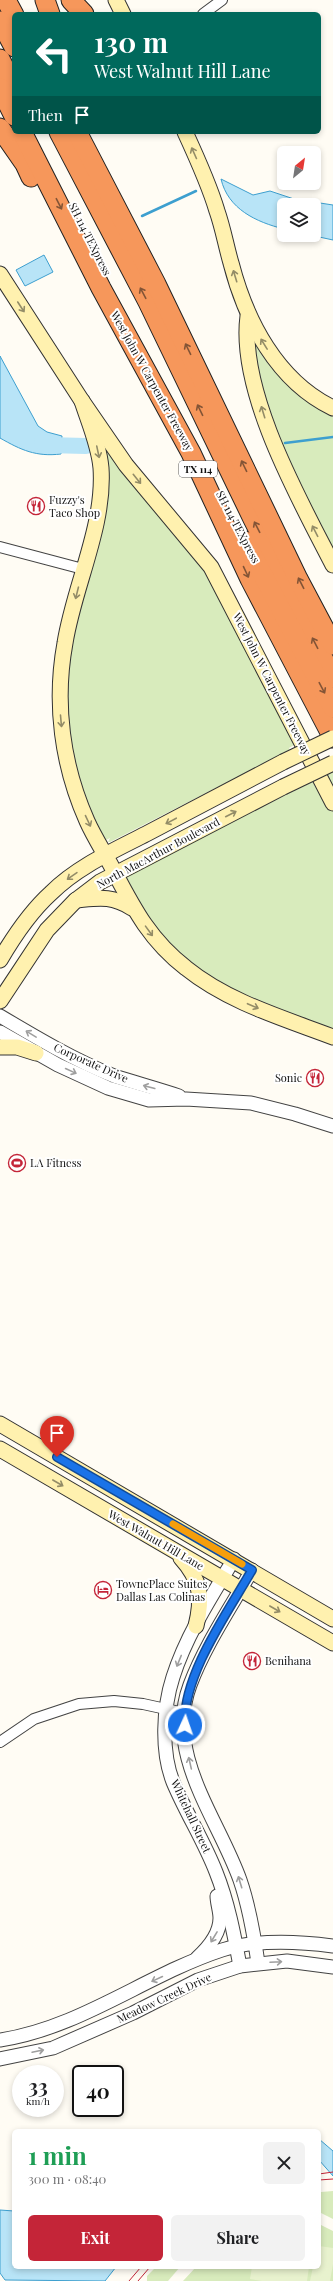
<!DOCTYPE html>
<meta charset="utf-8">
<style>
:root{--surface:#fff;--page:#f2f2f2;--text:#202124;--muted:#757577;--accent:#c42538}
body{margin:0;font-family:"Playfair Display",serif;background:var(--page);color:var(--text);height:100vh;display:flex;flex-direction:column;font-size:15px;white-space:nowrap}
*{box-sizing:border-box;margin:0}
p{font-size:13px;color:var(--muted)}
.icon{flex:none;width:22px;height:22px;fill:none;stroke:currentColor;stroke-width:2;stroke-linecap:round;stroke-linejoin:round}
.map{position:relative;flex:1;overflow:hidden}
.side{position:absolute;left:12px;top:2129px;width:309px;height:140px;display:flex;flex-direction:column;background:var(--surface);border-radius:6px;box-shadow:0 2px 6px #0003}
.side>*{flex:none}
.guide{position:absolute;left:12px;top:12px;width:309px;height:122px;border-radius:6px;box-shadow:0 2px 6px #0003;background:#00695c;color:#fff;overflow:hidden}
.needle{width:26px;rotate:30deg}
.fabs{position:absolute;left:277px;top:146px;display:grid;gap:8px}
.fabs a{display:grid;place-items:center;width:44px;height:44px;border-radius:6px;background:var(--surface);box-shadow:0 2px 6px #0003;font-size:20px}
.speed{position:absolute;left:12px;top:2065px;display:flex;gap:8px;font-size:20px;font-weight:700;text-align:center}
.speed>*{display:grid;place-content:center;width:52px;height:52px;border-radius:50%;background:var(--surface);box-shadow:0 2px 6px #0003;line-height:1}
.speed small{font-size:10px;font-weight:400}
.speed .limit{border:2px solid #111;border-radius:6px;background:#fff;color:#111}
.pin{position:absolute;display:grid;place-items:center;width:34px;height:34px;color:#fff;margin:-41px -17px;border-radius:50% 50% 50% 0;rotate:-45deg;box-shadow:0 0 4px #0007}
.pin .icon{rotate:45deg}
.me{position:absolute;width:44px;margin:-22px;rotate:3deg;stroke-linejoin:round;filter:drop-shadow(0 0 3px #0008)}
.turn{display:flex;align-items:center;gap:14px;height:84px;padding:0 16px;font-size:18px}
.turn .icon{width:52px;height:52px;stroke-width:2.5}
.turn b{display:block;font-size:28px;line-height:34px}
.then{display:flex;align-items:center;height:38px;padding:0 16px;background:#0003;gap:8px;font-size:15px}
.round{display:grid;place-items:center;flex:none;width:42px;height:42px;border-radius:6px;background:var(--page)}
.summary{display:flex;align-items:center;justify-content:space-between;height:68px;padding:0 16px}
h1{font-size:24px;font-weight:700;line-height:30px;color:#1e9e55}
.cta{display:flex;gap:8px;margin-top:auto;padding:8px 16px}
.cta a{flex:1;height:46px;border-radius:6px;background:var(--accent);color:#fff;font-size:16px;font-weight:700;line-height:46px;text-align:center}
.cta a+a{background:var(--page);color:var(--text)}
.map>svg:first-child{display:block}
.green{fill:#d8ebbc}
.pitch{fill:#e8f2ce}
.water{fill:#b8e4f7;stroke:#3d9fcf}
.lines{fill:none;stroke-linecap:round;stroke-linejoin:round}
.stream{stroke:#3d9fcf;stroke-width:2.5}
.river{stroke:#b8e4f7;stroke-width:16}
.minor-casing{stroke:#434343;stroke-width:12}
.tertiary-casing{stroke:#434343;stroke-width:15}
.secondary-casing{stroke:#323232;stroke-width:17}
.motorway-casing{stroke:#212121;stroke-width:21}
.minor{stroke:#fff;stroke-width:10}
.tertiary{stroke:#fff;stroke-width:13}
.secondary{stroke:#fff1af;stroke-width:15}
.motorway{stroke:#f6975b;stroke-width:19}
.tram{stroke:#c42538;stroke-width:1}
.secondary-bridge-casing{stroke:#323232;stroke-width:17;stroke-linecap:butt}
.secondary-bridge{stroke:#fff1af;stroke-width:15}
.oneway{stroke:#938c67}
.oneway2{stroke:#835436}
.oneway3{stroke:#9f9f9f}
.route-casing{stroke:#114b97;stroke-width:10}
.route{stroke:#1a73e8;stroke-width:7}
.slow{stroke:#f59e0b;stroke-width:7}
.labels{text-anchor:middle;stroke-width:4;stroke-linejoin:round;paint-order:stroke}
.shield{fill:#fff;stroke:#585858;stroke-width:1}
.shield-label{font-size:10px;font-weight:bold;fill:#101010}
.street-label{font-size:11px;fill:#101010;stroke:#fff}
.poi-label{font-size:11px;fill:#101010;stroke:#fff;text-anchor:start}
</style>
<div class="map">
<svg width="333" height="2281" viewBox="0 0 333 2281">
<rect width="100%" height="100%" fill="#fffcf4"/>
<g class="green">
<path d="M252,332L333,412V555C305,500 270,433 257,371C255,358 253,345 252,332Z"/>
<polygon points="101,441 212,579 294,745 289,748 290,750 110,842 108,842 110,838 104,841 85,802 67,742 64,687 81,594"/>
<polygon points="333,767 333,1031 225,992 159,942 118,875"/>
<polygon points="319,2186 321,2192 333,2191 333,2219 319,2212"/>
<polygon points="319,2224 333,2231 333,2281 183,2281 196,2267 319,2267"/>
<polygon points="156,2267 180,2267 168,2281 147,2281 147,2276"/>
</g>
<g class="pitch">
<polygon points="319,2246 333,2248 333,2264 330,2281 310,2281 313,2267 319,2267"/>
<polygon points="252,2267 309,2267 307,2281 262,2281 250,2279"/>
</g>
<g class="water">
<path d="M221,179L253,195L270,191L294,199L333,205V240L310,235H314V205H284V229C256,222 228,209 221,179Z"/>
<polygon points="44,255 53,272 25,286 16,270"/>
<path d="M0,356L38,426L47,432L62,436L61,454C36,457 21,450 0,438Z"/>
<polygon points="319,2139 333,2151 333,2176 319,2160"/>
<polygon points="0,2210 14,2211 14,2267 116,2267 105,2281 5,2280 0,2273"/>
</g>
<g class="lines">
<g class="stream">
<polyline points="142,216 196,191"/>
<polyline points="285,443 333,437"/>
</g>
<polyline class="river" points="42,442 46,445 86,446"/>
<g class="minor-casing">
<g id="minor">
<polyline points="203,14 222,0"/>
<polyline points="0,547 83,569"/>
<polyline points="0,1742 34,1719 79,1704 114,1701 143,1704 184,1713"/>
</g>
</g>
<g class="tertiary-casing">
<g id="tertiary">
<path d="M0,1016C37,1038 74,1060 114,1076C136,1083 158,1089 179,1096"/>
<polyline points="0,1032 58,1065 108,1088 149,1100 186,1099 251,1103 295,1114 333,1126"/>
<path d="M234,1559C211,1597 186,1636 173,1677C163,1708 161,1751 173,1782C186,1813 204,1841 216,1872C228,1902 234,1934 240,1966"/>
<path d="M252,1570C231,1607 205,1645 190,1685C164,1754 218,1818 240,1880C249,1906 254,1935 258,1963"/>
<path d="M197,1958C208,1948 220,1934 220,1918C220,1911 217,1903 217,1896"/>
<path d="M0,2040C80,2028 146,1975 222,1950C257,1939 296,1941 333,1946"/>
<polyline points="0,2059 53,2048 133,2013 198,1980 240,1966 287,1961 333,1967"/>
</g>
</g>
<g class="secondary-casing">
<g id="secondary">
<polyline points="116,0 123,14"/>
<path d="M185,132C197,158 209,184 217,211C223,228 226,246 231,263C246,321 277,381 333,408"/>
<polyline points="0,274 82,401 126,465 211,567 333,803"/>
<path d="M248,316C238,391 299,499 333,565"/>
<path d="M82,401C89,423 99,445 101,468C105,526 74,586 65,643C54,703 62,765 87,821C95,839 106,855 115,873C135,911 151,941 186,968C228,1002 283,1018 333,1037"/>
<path d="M76,900C99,898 111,895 132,908"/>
<path d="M0,960C14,936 30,912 51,893C77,867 113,851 146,834C191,810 237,786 283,762"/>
<polyline points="0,1001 47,930 75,901 100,882 283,787"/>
<polyline points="0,1047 17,1047 36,1053"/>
<polyline points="0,1424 333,1619"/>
<polyline points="0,1449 333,1643"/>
<path d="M181,1558C201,1580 203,1598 196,1626"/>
</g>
</g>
<g class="motorway-casing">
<g id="motorway">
<polyline points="6,0 14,15"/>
<polyline points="45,0 50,14"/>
<polyline points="71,0 84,14"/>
<polyline points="0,21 14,47"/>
<polyline points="0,59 14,87"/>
<polyline points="0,88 14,116"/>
<polyline points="0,128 25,164 31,177"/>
<polyline points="22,132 101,288 191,453 250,579 333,738"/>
<polyline points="59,132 148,302 253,519 333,678"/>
<polyline points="77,132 156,284 298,579 333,645"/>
<polyline points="245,541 333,708"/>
</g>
</g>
<use href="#minor" class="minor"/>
<use href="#tertiary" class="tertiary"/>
<use href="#secondary" class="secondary"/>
<use href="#motorway" class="motorway"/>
<g class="tram">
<polyline points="319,2174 333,2172"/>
<polyline points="319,2180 333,2179"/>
<polyline points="129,2281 141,2267"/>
<polyline points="138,2281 150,2267"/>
</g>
<g class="secondary-bridge-casing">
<g id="secondary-bridge">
<polyline points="283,762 333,738"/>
<polyline points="283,787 333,763"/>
</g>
</g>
<use href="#secondary-bridge" class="secondary-bridge"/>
</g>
<defs><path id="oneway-shaft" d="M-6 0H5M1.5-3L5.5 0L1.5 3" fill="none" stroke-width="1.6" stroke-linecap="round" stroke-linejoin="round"/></defs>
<g class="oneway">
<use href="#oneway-shaft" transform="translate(194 153) rotate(-114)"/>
<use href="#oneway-shaft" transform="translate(235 276) rotate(-107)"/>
<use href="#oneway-shaft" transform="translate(21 307) rotate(57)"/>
<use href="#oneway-shaft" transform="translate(264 344) rotate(-122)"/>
<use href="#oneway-shaft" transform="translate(263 412) rotate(-107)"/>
<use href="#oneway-shaft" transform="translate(98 452) rotate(78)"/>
<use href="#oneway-shaft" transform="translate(137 479) rotate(51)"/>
<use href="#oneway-shaft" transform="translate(315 531) rotate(-117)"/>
<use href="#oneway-shaft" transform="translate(77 593) rotate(104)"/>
<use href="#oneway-shaft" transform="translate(61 721) rotate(85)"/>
<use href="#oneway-shaft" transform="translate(231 814) rotate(-27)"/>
<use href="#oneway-shaft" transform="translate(88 821) rotate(65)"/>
<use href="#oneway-shaft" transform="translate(171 821) rotate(152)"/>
<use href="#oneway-shaft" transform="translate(72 876) rotate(145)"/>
<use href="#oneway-shaft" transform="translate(149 931) rotate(54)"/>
<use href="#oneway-shaft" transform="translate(253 1006) rotate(23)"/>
<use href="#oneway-shaft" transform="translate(58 1483) rotate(30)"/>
<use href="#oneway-shaft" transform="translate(275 1609) rotate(30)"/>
</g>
<g class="oneway2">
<use href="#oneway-shaft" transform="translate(59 204) rotate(63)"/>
<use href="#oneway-shaft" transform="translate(143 293) rotate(-118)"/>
<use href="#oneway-shaft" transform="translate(188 349) rotate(-116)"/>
<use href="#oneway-shaft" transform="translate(200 410) rotate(-116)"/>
<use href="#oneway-shaft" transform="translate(244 466) rotate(-116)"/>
<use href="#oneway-shaft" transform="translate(257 527) rotate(-117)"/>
<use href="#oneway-shaft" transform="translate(246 572) rotate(65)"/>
<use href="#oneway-shaft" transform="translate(301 583) rotate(-117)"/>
<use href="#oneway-shaft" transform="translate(315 643) rotate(-117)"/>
<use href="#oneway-shaft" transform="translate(322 688) rotate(62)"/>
</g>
<g class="oneway3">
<use href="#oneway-shaft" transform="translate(31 1034) rotate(-149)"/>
<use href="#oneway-shaft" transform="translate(71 1071) rotate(25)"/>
<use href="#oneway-shaft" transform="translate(149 1087) rotate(-165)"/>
<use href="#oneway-shaft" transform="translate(179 1661) rotate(112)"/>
<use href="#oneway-shaft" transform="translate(190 1763) rotate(-103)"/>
<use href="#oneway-shaft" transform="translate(240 1882) rotate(-107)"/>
<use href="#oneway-shaft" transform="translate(214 1937) rotate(121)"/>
<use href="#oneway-shaft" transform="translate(276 1962) rotate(-3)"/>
<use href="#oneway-shaft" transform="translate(157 1979) rotate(155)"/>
<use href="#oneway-shaft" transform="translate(38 2051) rotate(-12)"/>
</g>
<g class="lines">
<g class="route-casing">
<path id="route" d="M57,1457L252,1570C228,1612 182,1676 185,1725"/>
</g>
<use href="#route" class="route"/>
<polyline class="slow" points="173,1524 242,1564"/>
</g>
<defs>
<g id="restaurant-ring" transform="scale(0.9)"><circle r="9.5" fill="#fff" stroke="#c42538" stroke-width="1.5"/><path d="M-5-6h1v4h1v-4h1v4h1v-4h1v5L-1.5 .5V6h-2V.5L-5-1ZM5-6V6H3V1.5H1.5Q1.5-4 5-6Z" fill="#c42538"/></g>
<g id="stadium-ring" transform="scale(0.9)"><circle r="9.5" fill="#fff" stroke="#c42538" stroke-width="1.5"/><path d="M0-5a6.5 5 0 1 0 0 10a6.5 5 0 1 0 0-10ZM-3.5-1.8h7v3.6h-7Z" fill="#c42538"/></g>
<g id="hotel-ring" transform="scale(0.9)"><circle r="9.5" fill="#fff" stroke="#c42538" stroke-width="1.5"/><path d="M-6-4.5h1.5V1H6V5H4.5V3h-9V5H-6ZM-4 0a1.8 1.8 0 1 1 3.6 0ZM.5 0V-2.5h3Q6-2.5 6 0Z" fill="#c42538"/></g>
</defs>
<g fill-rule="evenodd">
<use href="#restaurant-ring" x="36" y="506"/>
<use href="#restaurant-ring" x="315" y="1078"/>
<use href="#stadium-ring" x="17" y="1163"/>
<use href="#hotel-ring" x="103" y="1590"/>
<use href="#restaurant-ring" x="252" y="1661"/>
</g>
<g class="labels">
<rect class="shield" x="179" y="461" width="38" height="16" rx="3"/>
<g class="shield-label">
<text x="198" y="473">TX 114</text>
</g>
<g class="street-label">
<text transform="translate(90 239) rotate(63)" y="4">SH 114 TEXpress</text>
<text transform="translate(152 381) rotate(61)" y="4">West John W Carpenter Freeway</text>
<text transform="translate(238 527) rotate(62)" y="4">SH 114 TEXpress</text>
<text transform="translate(272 684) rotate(63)" y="4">West John W Carpenter Freeway</text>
<text transform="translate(158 853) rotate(-28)" y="4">North MacArthur Boulevard</text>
<text transform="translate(91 1063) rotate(24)" y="4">Corporate Drive</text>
<text transform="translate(156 1540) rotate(30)" y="4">West Walnut Hill Lane</text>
<text transform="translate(191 1816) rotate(65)" y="4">Whitehall Street</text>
<text transform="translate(164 1998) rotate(-25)" y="4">Meadow Creek Drive</text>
</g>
<g class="poi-label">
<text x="49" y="504">Fuzzy's<tspan x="49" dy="13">Taco Shop</tspan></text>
<text x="302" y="1082" text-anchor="end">Sonic</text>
<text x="30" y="1167">LA Fitness</text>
<text x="116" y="1588">TownePlace Suites<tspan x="116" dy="13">Dallas Las Colinas</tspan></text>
<text x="265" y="1665">Benihana</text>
</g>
</g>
</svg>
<div class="fabs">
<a><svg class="needle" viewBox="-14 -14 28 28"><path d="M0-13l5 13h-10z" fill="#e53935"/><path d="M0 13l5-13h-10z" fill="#757577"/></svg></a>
<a><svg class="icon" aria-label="layers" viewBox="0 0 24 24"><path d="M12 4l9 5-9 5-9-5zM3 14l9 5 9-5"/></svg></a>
</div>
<div class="speed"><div>33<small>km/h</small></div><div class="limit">40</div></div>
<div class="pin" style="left:57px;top:1457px;background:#d93025"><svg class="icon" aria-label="arrive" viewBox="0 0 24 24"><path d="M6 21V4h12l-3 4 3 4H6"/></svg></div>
<svg class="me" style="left:185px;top:1725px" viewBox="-20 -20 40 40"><circle r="17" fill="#1a73e8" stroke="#fff" stroke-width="3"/><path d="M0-11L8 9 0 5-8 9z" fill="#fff"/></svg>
<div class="guide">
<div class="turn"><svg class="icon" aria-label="left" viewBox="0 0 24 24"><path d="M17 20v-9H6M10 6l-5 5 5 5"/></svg><div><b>130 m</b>West Walnut Hill Lane</div></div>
<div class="then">Then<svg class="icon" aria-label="arrive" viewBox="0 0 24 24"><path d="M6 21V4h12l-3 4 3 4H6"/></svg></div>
</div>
<section class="side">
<div class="summary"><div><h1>1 min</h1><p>300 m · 08:40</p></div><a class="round"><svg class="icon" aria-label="close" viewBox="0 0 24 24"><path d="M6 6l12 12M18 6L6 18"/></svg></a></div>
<div class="cta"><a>Exit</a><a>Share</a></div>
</section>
</div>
